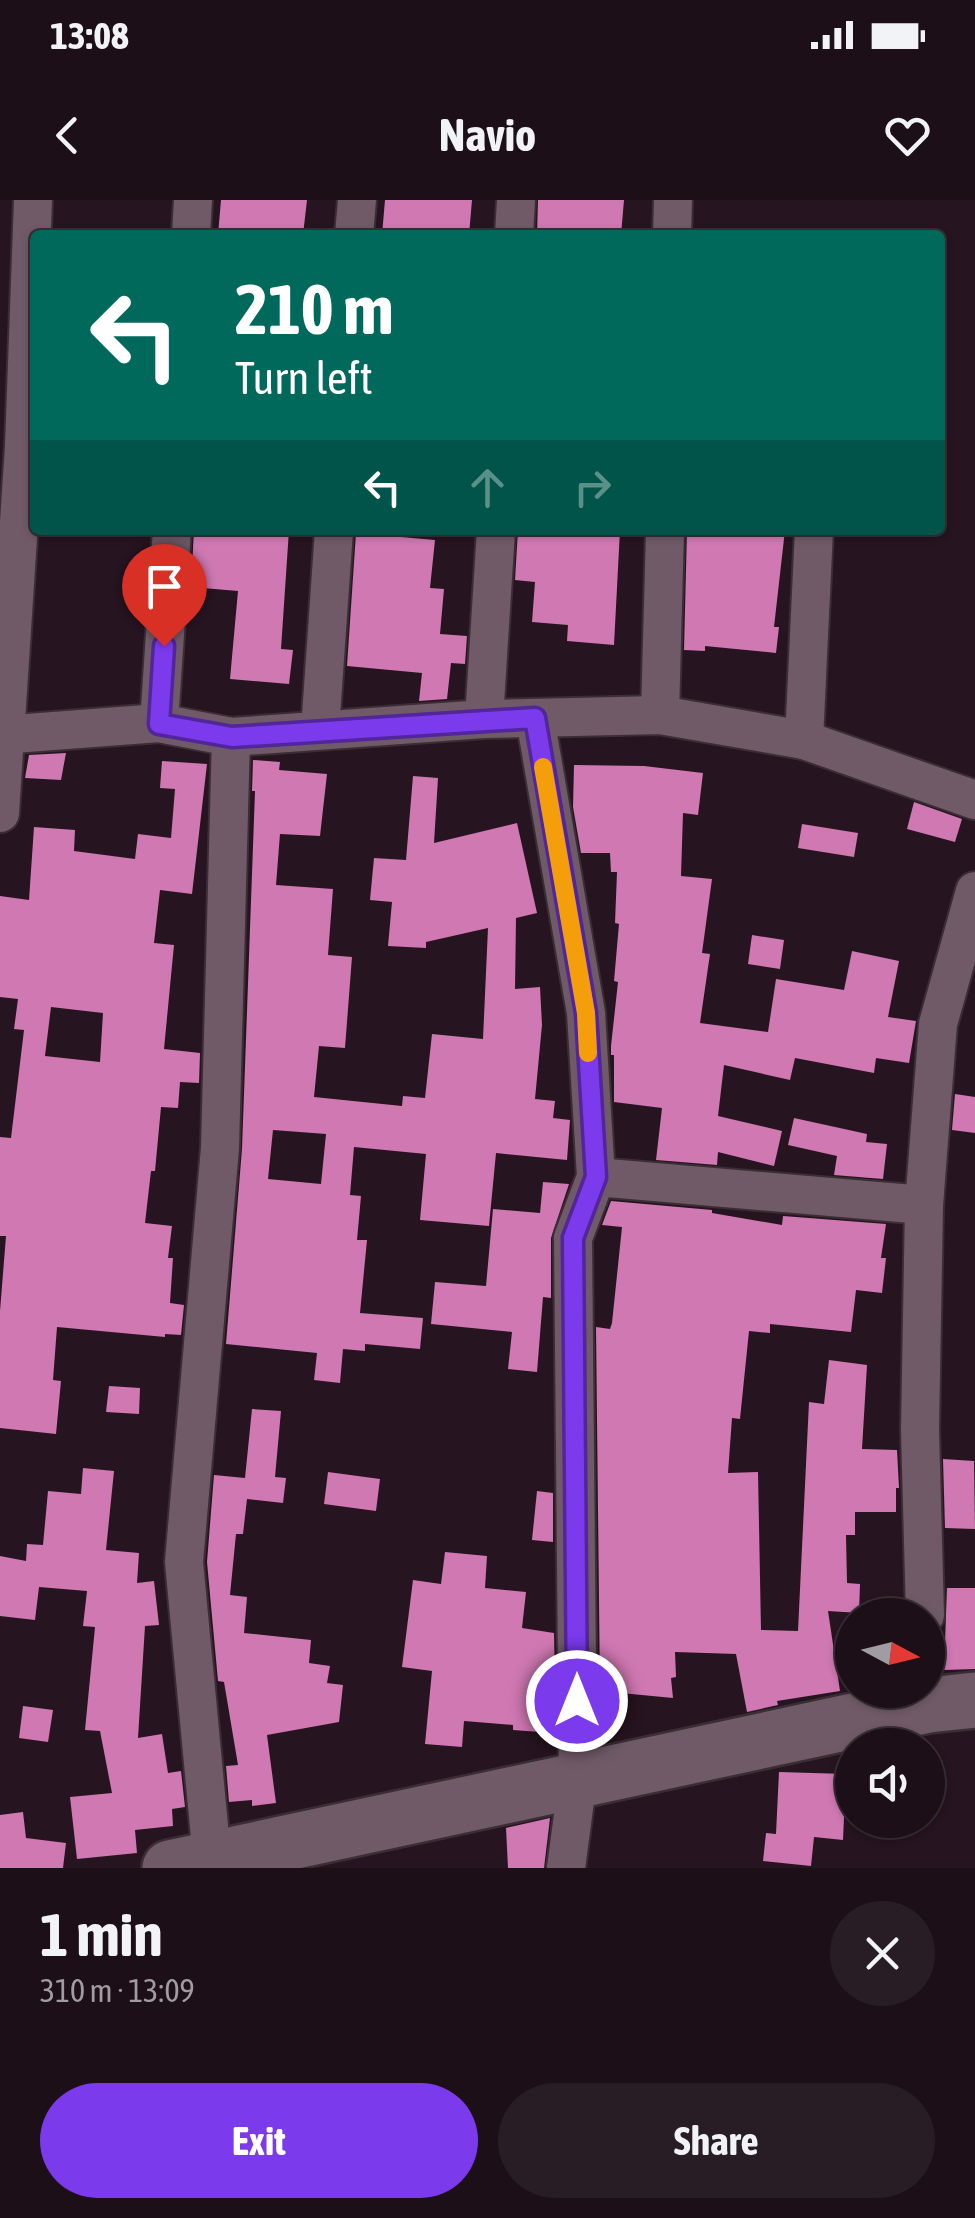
<!DOCTYPE html>
<meta charset="utf-8">
<style>
:root{--surface:#1c0f18;--page:#291d25;--text:#f1f3f6;--muted:#a09ca2;--line:#3a2f37;--accent:#7c3aed}
body{margin:0;font-family:"Asap Condensed",sans-serif;background:var(--page);color:var(--text);height:100vh;display:flex;flex-direction:column;font-size:38px;white-space:nowrap}
*{box-sizing:border-box;margin:0}
p{font-size:32px;color:var(--muted)}
.icon{flex:none;width:55px;height:55px;fill:none;stroke:currentColor;stroke-width:2;stroke-linecap:round;stroke-linejoin:round}
.map{position:relative;height:1668px;overflow:hidden}
.details{display:flex;flex-direction:column;background:var(--surface);flex:1}
.details>*{flex:none}
.banner{position:absolute;left:30px;top:30px;width:915px;height:305px;border-radius:10px;box-shadow:0 2px 8px #0004,0 0 0 2px var(--line);background:#00695c;color:#fff;overflow:hidden}
.needle{width:65px;rotate:97deg}
.buttons{position:absolute;left:835px;top:1398px;display:grid;gap:20px}
.buttons a{display:grid;place-items:center;width:110px;height:110px;border-radius:50%;background:var(--surface);box-shadow:0 2px 8px #0004,0 0 0 2px var(--line);font-size:50px}
.pin{position:absolute;display:grid;place-items:center;width:85px;height:85px;color:#fff;margin:-102px -42px;border-radius:50% 50% 50% 0;rotate:-45deg;box-shadow:0 0 10px #0007}
.pin .icon{rotate:45deg}
.me{position:absolute;width:110px;margin:-55px;rotate:0deg;stroke-linejoin:round;filter:drop-shadow(0 0 8px #0008)}
.turn{display:flex;align-items:center;gap:35px;height:210px;padding:0 40px;font-size:45px}
.turn .icon{width:130px;height:130px;stroke-width:2.5}
.turn b{display:block;font-size:70px;line-height:85px}
.lanes{display:flex;align-items:center;height:95px;padding:0 40px;background:#0003;justify-content:center;gap:50px;direction:ltr}
.lanes .off{opacity:.35}
.round{display:grid;place-items:center;flex:none;width:105px;height:105px;border-radius:52px;background:var(--page)}
.summary{display:flex;align-items:center;justify-content:space-between;height:170px;padding:0 40px}
h1{font-size:60px;font-weight:700;line-height:75px}
.action{display:flex;gap:20px;margin-top:auto;padding:20px 40px}
.action a{flex:1;height:115px;border-radius:60px;background:var(--accent);color:#fff;font-size:40px;font-weight:700;line-height:115px;text-align:center}
.action a+a{background:var(--page);color:var(--text)}
.status{display:flex;justify-content:space-between;align-items:center;height:70px;padding:0 50px;background:var(--surface);direction:ltr}
.status svg{height:28px;fill:currentColor}
header{display:flex;justify-content:space-between;align-items:center;height:130px;padding:0 40px;background:var(--surface);font-size:45px;font-weight:700}
.map>svg:first-child{display:block}
.building{fill:#cf78b2;fill-rule:evenodd}
.lines{fill:none;stroke-linecap:round;stroke-linejoin:round}
.street-casing{stroke:#3a2d34;stroke-width:42}
.secondary-casing{stroke:#3a2d34;stroke-width:60}
.street{stroke:#705a68;stroke-width:38}
.secondary{stroke:#705a68;stroke-width:55}
.route-casing{stroke:#51269a;stroke-width:25}
.route{stroke:#7c3aed;stroke-width:18}
.slow{stroke:#f59e0b;stroke-width:18}
</style>
<div class="status"><b>13:08</b><svg viewBox="0 0 49 12"><path d="M0 12V9h3v3zM5 12V6h3v6zM10 12V3h3v9zM15 12V0h3v12zM26 1h20v11H26zM47 4h2v5h-2z"/></svg></div>
<header><svg class="icon" aria-label="back" viewBox="0 0 24 24"><path d="M15 5l-7 7 7 7"/></svg>Navio<svg class="icon" aria-label="heart" viewBox="0 0 24 24"><path d="M12 20l-8-8c-3-5 5-10 8-4 3-6 11-1 8 4z"/></svg></header>
<div class="map">
<svg width="975" height="1668" viewBox="0 0 975 1668">
<rect width="100%" height="100%" fill="#261420"/>
<g class="building">
<polygon points="221,0 307,0 303,35 218,35"/>
<polygon points="385,0 472,0 469,35 382,35"/>
<polygon points="538,0 624,0 621,35 537,35"/>
<polygon points="194,330 289,330 281,449 293,450 289,484 230,479 238,391 191,387"/>
<polygon points="518,330 620,330 614,445 567,441 568,425 532,422 535,382 515,380"/>
<polygon points="687,330 785,330 774,427 779,427 776,453 705,446 705,451 684,450"/>
<polygon points="356,333 435,340 430,388 444,389 440,434 467,436 465,464 451,463 447,499 419,501 422,473 347,466"/>
<polygon points="66,553 61,580 25,578 29,555"/>
<path d="M253,560L280,562L279,570L327,574L320,636L280,634L276,685L333,689L328,755L352,757L345,848L319,846L314,897L402,906L403,896L425,898L432,834L483,839L488,728L426,742V748L388,746L392,702L370,700L374,658L406,660L413,576L438,578L434,643L517,623L537,713L516,718L515,789L540,787L542,825L535,899L555,901L553,918L570,920L567,960L496,953L489,1026L420,1020L426,954L354,947L350,995L361,996L357,1040H367L360,1113L423,1118L420,1149L365,1144V1151L343,1149L340,1183L314,1180L317,1153L226,1144L242,949L255,591H252ZM273,930L326,934L321,984L268,979Z"/>
<path d="M162,561L207,564L192,694L160,690L154,743L174,745L164,849L200,853L199,883L180,882L178,908L161,907L155,971H151L145,1023L172,1026L168,1058H173L170,1103L184,1105L181,1135L165,1134V1137L57,1127L53,1180L61,1181L56,1234L0,1228V1111L6,1036H0V937L11,938L24,830L14,829L18,799L0,797V696L29,700L34,627L75,630L74,651L135,659L138,634L171,638L175,589L160,588ZM51,807L103,813L100,862L45,856Z"/>
<polygon points="574,565 644,566 703,573 698,615 683,613 681,676 712,679 702,753 710,754 700,823 768,832 776,779 844,790 852,751 899,761 888,817 916,821 909,863 876,858 874,873 795,858 790,880 724,865 718,916 782,931 774,966 718,952 717,965 656,960 662,908 614,902 614,855 611,855 611,846 618,782 614,781 619,724 615,723 617,672 611,672 610,653 581,653 573,607"/>
<polygon points="914,602 962,619 955,642 907,629"/>
<polygon points="802,624 858,633 854,657 798,648"/>
<polygon points="752,735 784,740 780,769 748,764"/>
<polygon points="955,894 975,897 975,933 952,930"/>
<polygon points="794,918 867,934 866,942 887,944 883,979 834,975 837,956 788,945"/>
<polygon points="543,982 569,984 551,1038 551,1098 543,1097 537,1172 508,1169 512,1132 431,1124 435,1082 486,1086 493,1009 540,1013"/>
<polygon points="611,1001 712,1010 712,1013 782,1025 783,1016 886,1024 881,1058 886,1058 882,1093 856,1090 851,1132 770,1124 770,1133 749,1131 740,1219 732,1218 728,1273 758,1272 761,1430 798,1431 809,1202 824,1204 829,1160 867,1165 862,1249 897,1250 899,1288 896,1288 896,1312 855,1312 855,1335 846,1335 847,1383 860,1384 859,1413 828,1411 840,1491 777,1501 778,1505 747,1512 736,1454 675,1452 676,1477 671,1478 673,1498 600,1491 596,1127 610,1129 612,1123 622,1027 602,1025"/>
<polygon points="109,1186 140,1188 139,1214 106,1212"/>
<polygon points="252,1209 281,1211 275,1277 286,1278 283,1303 247,1299 243,1334 236,1334 230,1395 247,1397 244,1433 311,1440 309,1463 330,1466 327,1483 343,1485 339,1522 267,1535 276,1603 252,1606 252,1600 229,1602 226,1566 238,1565 224,1482 218,1481 207,1362 214,1275 245,1278"/>
<polygon points="943,1259 974,1261 975,1329 945,1328"/>
<polygon points="83,1268 114,1271 106,1350 139,1353 137,1383 154,1381 159,1425 145,1426 138,1538 162,1534 168,1573 181,1571 185,1607 172,1609 173,1626 135,1630 137,1653 77,1659 70,1597 112,1593 100,1531 85,1530 95,1427 83,1426 87,1391 39,1387 35,1420 0,1416 0,1356 26,1361 27,1344 43,1345 48,1291 81,1294"/>
<polygon points="328,1272 380,1279 376,1311 324,1304"/>
<polygon points="537,1291 553,1293 553,1342 532,1340"/>
<polygon points="445,1352 487,1356 485,1388 526,1392 522,1428 554,1433 555,1486 548,1486 545,1492 540,1532 513,1530 513,1525 464,1521 462,1547 425,1544 432,1471 402,1467 413,1380 441,1384"/>
<polygon points="947,1388 975,1388 975,1469 944,1470"/>
<polygon points="23,1506 53,1510 48,1542 19,1538"/>
<polygon points="779,1572 846,1574 843,1640 814,1637 811,1666 763,1661 766,1633 776,1634"/>
<polygon points="23,1612 26,1638 66,1643 63,1668 0,1668 0,1615"/>
<polygon points="550,1618 544,1668 508,1668 506,1628"/>
</g>
<g class="lines">
<g class="street-casing">
<g id="street">
<polyline points="191,35 193,0"/>
<polyline points="354,35 357,0"/>
<polyline points="514,35 516,0"/>
<polyline points="672,35 673,0"/>
<polyline points="660,515 665,330"/>
<polyline points="535,518 586,813 596,977 573,1038 578,1578 566,1668"/>
<polyline points="484,519 496,330"/>
<polyline points="159,523 172,330"/>
<polyline points="320,530 334,330"/>
<polyline points="0,535 159,523 231,537 484,519 660,515 804,540 975,600"/>
<polyline points="804,540 814,330"/>
<polyline points="0,613 24,246 33,0"/>
<polyline points="596,977 924,1005"/>
<polyline points="925,1415 920,1230 924,1005 938,824 975,691"/>
<polyline points="212,1658 184,1362 220,948 231,537"/>
</g>
</g>
<g class="secondary-casing">
<polyline id="secondary" points="170,1668 928,1505 975,1500"/>
</g>
<use href="#street" class="street"/>
<use href="#secondary" class="secondary"/>
</g>
<g class="lines">
<g class="route-casing">
<polyline id="route" points="164,446 159,524 232,537 535,518 586,813 596,977 573,1038 577,1501"/>
</g>
<use href="#route" class="route"/>
<polyline class="slow" points="543,567 586,813 588,853"/>
</g>
</svg>
<div class="buttons">
<a><svg class="needle" viewBox="-14 -14 28 28"><path d="M0-13l5 13h-10z" fill="#e53935"/><path d="M0 13l5-13h-10z" fill="#a09ca2"/></svg></a>
<a><svg class="icon" aria-label="sound" viewBox="0 0 24 24"><path d="M4 9h4l5-4v14l-5-4H4zM17 9q2 3 0 6"/></svg></a>
</div>
<div class="pin" style="left:164px;top:446px;background:#d93025"><svg class="icon" aria-label="arrive" viewBox="0 0 24 24"><path d="M6 21V4h12l-3 4 3 4H6"/></svg></div>
<svg class="me" style="left:577px;top:1501px" viewBox="-20 -20 40 40"><circle r="17" fill="#7c3aed" stroke="#fff" stroke-width="3"/><path d="M0-11L8 9 0 5-8 9z" fill="#fff"/></svg>
<div class="banner">
<div class="turn"><svg class="icon" aria-label="left" viewBox="0 0 24 24"><path d="M17 20v-9H6M10 6l-5 5 5 5"/></svg><div><b>210 m</b>Turn left</div></div>
<div class="lanes"><svg class="icon" aria-label="left" viewBox="0 0 24 24"><path d="M17 20v-9H6M10 6l-5 5 5 5"/></svg><svg class="icon off" aria-label="ahead" viewBox="0 0 24 24"><path d="M12 20V5M6 11l6-6 6 6"/></svg><svg class="icon off" aria-label="right" viewBox="0 0 24 24"><path d="M7 20v-9h11M14 6l5 5-5 5"/></svg></div>
</div>
</div>
<section class="details">
<div class="summary"><div><h1>1 min</h1><p>310 m · 13:09</p></div><a class="round"><svg class="icon" aria-label="close" viewBox="0 0 24 24"><path d="M6 6l12 12M18 6L6 18"/></svg></a></div>
<div class="action"><a>Exit</a><a>Share</a></div>
</section>
